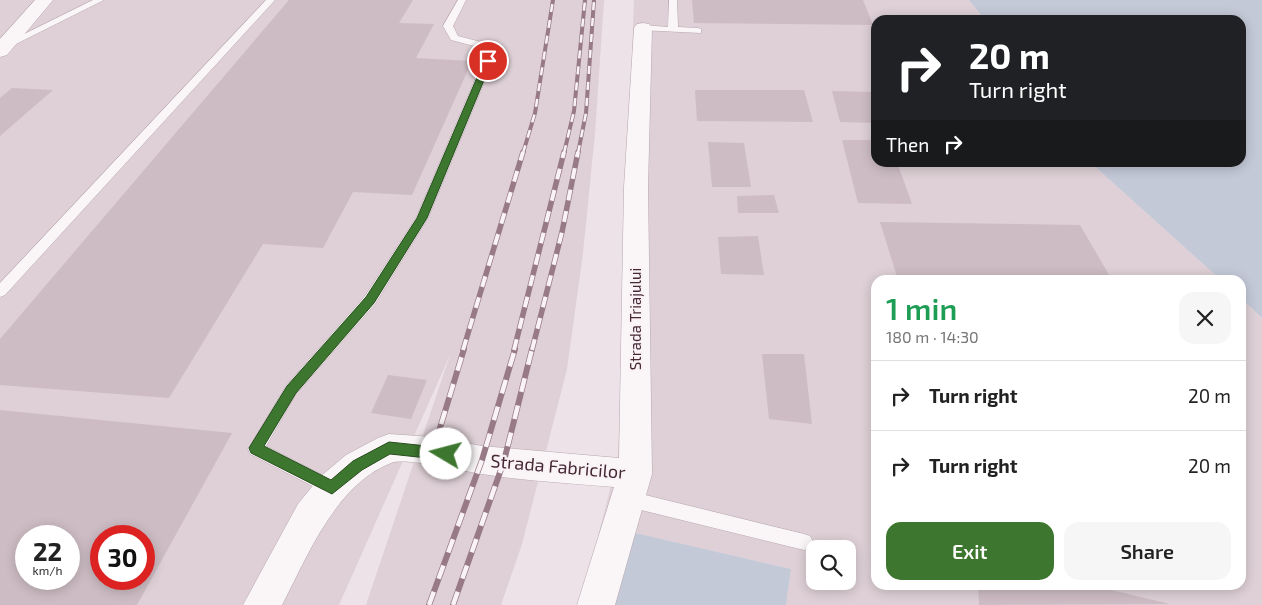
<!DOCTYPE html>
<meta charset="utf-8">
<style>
:root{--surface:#fff;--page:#f6f6f6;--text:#222;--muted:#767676;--line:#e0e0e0;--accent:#3d762e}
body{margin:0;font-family:"Exo 2",sans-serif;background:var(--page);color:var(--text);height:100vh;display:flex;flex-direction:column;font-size:19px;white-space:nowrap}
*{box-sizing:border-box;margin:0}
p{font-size:16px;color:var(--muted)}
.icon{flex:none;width:28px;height:28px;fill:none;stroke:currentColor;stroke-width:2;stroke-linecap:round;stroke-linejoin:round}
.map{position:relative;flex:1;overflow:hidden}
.panel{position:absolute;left:871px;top:275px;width:375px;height:315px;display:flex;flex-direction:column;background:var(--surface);border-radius:15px;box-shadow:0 2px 12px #0003}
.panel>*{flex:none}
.top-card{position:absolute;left:871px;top:15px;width:375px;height:152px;border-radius:15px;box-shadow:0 2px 12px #0003;background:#202124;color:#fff;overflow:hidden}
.tools{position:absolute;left:806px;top:540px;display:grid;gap:10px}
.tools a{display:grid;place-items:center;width:50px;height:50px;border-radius:10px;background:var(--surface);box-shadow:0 2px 12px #0003;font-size:25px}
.speed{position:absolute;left:15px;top:525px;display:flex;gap:10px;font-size:25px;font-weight:700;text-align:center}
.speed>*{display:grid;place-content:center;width:65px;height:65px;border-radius:50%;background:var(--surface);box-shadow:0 2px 12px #0003;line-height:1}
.speed small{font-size:12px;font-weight:400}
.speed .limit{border:8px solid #d22;background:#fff;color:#111}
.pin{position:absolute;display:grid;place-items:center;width:42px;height:42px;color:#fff;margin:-21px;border:2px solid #fff;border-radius:50%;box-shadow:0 1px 5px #0007}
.me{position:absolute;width:55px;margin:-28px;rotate:278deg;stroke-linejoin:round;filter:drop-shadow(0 0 4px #0008)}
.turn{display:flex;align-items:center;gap:18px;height:105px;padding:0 15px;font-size:22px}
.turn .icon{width:65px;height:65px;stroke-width:2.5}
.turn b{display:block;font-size:35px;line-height:42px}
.then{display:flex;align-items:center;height:48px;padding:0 15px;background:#0003;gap:10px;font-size:19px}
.round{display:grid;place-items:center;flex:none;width:52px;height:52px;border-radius:15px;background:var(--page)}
.headline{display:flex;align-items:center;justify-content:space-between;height:85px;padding:0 15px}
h1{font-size:30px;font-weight:600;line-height:38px;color:#1e9e55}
.cta{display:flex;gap:10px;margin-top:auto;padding:10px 15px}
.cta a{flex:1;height:58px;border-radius:15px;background:var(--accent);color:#fff;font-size:20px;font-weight:600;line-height:58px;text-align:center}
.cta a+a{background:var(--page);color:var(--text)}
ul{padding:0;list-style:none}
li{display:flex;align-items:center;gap:15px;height:70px;padding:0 15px;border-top:1px solid var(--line)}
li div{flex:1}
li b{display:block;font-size:19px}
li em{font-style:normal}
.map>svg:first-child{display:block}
.built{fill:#ded0d6;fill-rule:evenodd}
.green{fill:#c3c9d7}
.building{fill:#cdbcc3;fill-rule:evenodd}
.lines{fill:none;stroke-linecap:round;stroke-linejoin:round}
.lane-casing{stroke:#b7a6ae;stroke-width:1}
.street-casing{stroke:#b7a6ae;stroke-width:1}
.lane{fill:#faf6f7;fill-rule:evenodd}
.street{fill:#faf6f7;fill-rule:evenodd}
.rail-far2-casing{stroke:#987a87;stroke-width:4}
.rail-far1-casing{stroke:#987a87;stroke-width:5.5}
.rail-casing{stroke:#987a87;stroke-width:6}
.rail-far2{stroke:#f9f3f6;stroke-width:2.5;stroke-dasharray:8;stroke-linecap:butt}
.rail-far1{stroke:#f9f3f6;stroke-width:4;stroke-dasharray:11;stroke-linecap:butt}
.rail{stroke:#f9f3f6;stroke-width:4.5;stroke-dasharray:14;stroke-linecap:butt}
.route{fill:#3d762e;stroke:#284d1e}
.labels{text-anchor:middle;stroke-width:4.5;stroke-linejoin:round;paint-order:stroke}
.street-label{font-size:15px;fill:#462835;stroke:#f9f3f6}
.near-street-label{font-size:18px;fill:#462835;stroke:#f9f3f6}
</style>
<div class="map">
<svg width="1262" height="605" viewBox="0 0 1262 605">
<rect width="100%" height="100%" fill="#ece2e7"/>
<g class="built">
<path d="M0,0H604L595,133L583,253L567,369L522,544L501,605H366L450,355L339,605H0ZM26,536H69V579H26ZM101,536H144V579H101Z"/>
<path d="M634,0H969L985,20H876V162L1091,163L1221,280H876V585H1241V298L1262,318V605H786L791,569L601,525L618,458ZM815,549H848V581H815Z"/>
</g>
<g class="green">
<polygon points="969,0 1262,0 1262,318 1241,298 1241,280 1221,280 1091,163 1241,162 1241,20 985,20"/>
<polygon points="601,525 791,569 786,605 582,605"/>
</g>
<g class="building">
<polygon points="289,0 413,0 399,23 434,24 416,58 472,61 412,195 353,192 323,248 263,244 169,398 0,385 0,339"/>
<polygon points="692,0 863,0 873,25 694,23"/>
<polygon points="12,88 53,90 0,136 0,98"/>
<polygon points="695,90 804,90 813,122 697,121"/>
<polygon points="832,91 873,92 876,103 876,123 840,122"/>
<polygon points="842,140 876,140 876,162 897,162 912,204 858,203"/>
<polygon points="708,142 744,143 751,187 712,187"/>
<polygon points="774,195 779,213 738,213 737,196"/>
<polygon points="880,222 1080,225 1112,280 898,280"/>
<polygon points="758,236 764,275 721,274 718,237"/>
<polygon points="762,354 804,354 812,424 769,419"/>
<polygon points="388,375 427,380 411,419 371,413"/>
<path d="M0,410L232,433L137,605H0ZM26,536H69V579H26ZM101,536H144V579H101Z"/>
<polygon points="978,585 1090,585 1170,604 979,605"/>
</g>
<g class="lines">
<g class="lane-casing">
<g id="lane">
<polygon points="93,0 104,0 8,48 0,46"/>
<polygon points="266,0 275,0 5,295 0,297 0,283"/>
<polygon points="458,0 466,0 453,26 458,36 481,42 493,61 428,218 375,304 296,394 266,446 338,483 340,488 338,493 332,496 250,454 248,449 286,386 365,296 416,218 483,61 474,46 451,40 443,26"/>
<polygon points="669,0 677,0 678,27 698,28 701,29 701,33 640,30 638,28 643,25 668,27"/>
<polygon points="629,491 804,534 810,536 813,542 810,548 804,550 629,507 623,504 620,499 623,494"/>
</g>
</g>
<g class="street-casing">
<g id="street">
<polygon points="35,0 53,0 7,55 0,57 0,39"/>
<path d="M643,23L649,24L652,28L648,187L652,474L615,605H577L614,487C570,483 525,481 482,474C463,471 406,457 391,463C336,484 307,557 282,605H243L298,504L320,477L346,455L378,438L389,434L433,437L482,446L619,458L624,187L634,28L637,24Z"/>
</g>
</g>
<use href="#lane" class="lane"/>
<use href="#street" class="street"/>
<g class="rail-far2-casing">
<g id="rail-far2">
<polyline points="523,153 535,113 553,0"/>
<polyline points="564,153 574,111 585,0"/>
<polyline points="578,153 586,113 594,0"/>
</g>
</g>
<g class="rail-far1-casing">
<g id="rail-far1">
<polyline points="463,350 523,152"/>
<polyline points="514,350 564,152"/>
<polyline points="532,350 562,232 578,152"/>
</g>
</g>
<g class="rail-casing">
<g id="rail">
<polyline points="433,451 464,349"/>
<polyline points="429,605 482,460 515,349"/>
<polyline points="453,605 504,461 532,349"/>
</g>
</g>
<use href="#rail-far2" class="rail-far2"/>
<use href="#rail-far1" class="rail-far1"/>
<use href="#rail" class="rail"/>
</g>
<polygon class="route" points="488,58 492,61 427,218 374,303 296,393 264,446 331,480 353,461 389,442 446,448 451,450 453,454 451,458 446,460 390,454 362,470 332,494 251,453 249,448 287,386 366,297 417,218 484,61"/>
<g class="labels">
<g class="street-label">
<text transform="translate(636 319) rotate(-90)" y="5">Strada Triajului</text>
</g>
<g class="near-street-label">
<text transform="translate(558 467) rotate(5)" y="6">Strada Fabricilor</text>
</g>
</g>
</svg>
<div class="tools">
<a><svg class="icon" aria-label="search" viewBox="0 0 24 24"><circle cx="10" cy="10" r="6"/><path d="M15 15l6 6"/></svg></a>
</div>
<div class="speed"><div>22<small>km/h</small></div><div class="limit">30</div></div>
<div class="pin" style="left:488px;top:61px;background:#d93025"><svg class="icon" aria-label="arrive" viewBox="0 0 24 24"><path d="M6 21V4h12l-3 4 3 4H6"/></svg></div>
<svg class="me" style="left:446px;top:454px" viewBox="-20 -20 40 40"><circle r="19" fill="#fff"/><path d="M0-13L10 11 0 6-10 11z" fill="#3d762e"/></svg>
<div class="top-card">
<div class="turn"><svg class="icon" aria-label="right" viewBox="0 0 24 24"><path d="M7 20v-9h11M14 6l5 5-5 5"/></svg><div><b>20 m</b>Turn right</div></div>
<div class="then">Then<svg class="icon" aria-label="right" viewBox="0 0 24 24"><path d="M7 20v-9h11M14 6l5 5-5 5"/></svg></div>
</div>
<section class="panel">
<div class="headline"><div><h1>1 min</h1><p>180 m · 14:30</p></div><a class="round"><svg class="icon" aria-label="close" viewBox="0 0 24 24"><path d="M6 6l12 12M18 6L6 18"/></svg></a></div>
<ul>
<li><svg class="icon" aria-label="right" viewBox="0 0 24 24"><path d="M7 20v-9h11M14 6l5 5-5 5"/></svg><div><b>Turn right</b></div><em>20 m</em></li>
<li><svg class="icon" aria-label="right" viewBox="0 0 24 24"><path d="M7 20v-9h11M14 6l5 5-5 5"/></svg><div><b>Turn right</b></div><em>20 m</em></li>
</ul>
<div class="cta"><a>Exit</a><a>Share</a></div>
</section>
</div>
